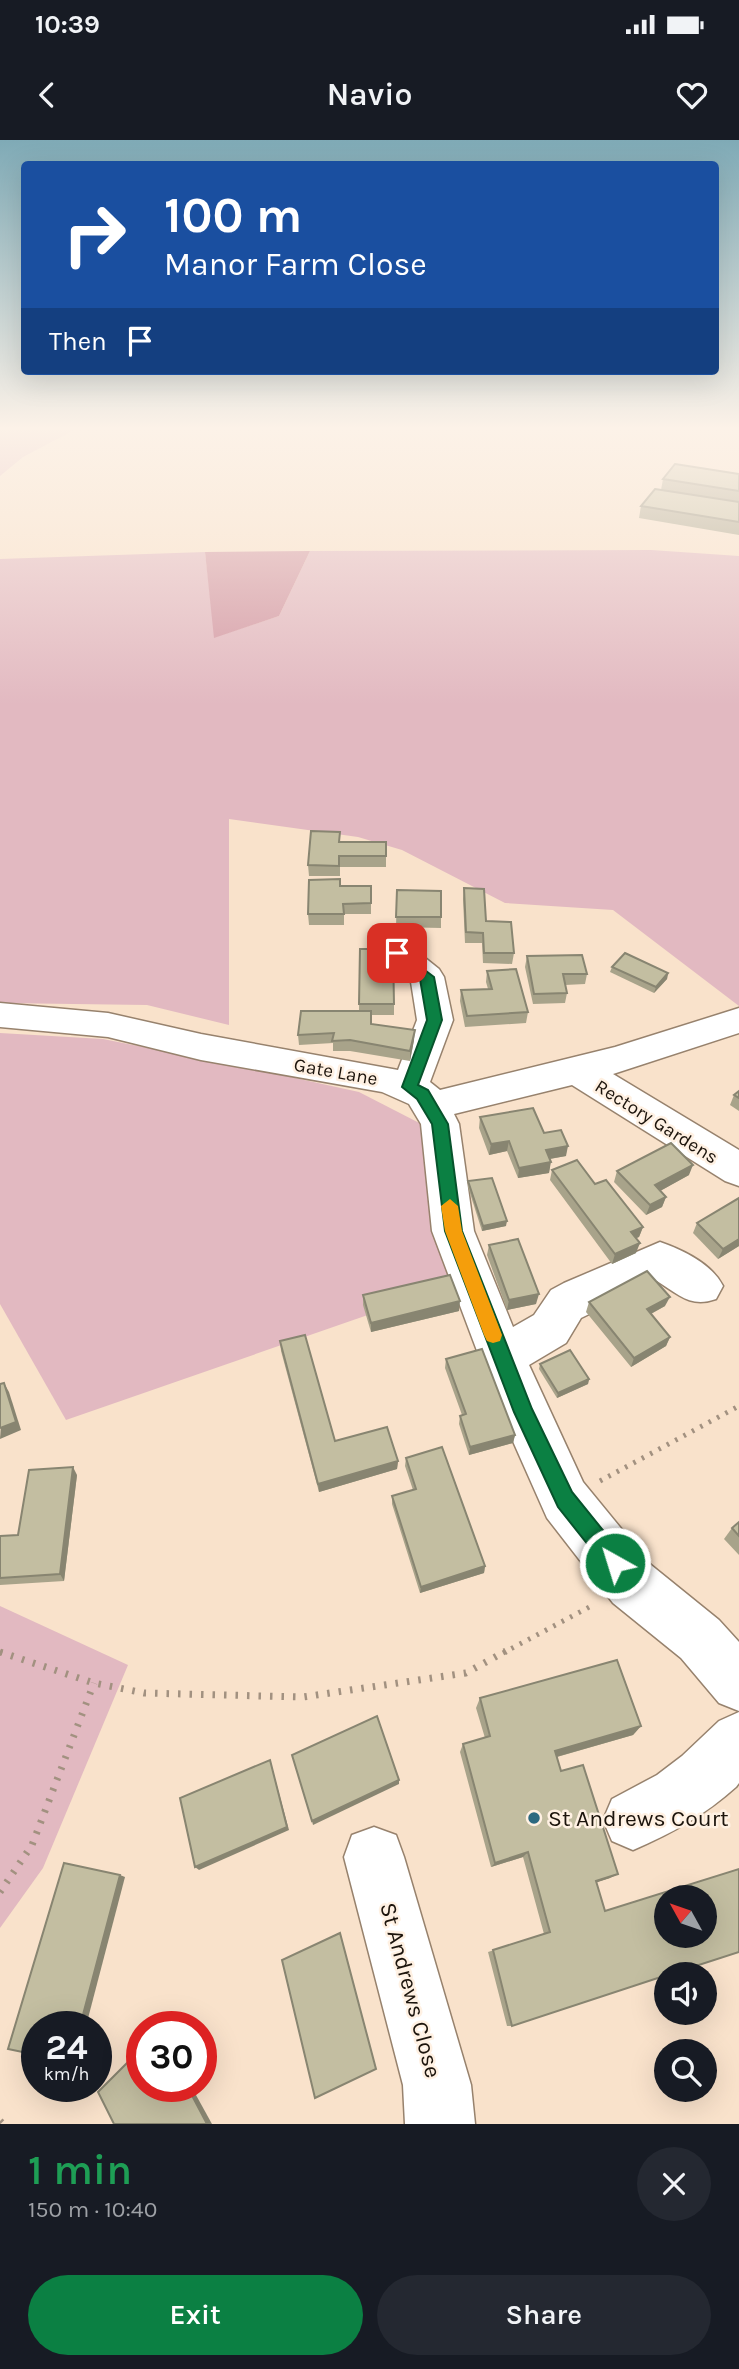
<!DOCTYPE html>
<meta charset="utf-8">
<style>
:root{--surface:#171b24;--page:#242831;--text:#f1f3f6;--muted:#9ea1a6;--accent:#0b8043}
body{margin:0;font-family:Karla,sans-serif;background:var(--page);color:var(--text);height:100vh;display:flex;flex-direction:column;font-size:26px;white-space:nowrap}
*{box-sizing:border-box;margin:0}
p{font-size:23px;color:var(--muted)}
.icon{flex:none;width:38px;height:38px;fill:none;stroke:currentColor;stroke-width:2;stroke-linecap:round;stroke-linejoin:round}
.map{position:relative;height:1984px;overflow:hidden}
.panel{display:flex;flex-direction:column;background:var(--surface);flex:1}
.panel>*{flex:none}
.top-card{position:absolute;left:21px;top:21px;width:698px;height:214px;border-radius:7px;box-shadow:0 7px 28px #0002;background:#1a4fa0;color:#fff;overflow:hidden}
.needle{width:46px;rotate:310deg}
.fabs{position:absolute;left:654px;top:1745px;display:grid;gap:14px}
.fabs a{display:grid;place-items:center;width:63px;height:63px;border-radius:50%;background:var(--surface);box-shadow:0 7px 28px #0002;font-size:35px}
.speed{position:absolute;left:21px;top:1871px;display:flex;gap:14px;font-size:35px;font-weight:700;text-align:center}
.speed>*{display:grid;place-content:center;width:91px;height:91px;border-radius:50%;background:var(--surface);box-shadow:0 7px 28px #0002;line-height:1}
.speed small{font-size:18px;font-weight:400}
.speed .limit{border:10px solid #d22;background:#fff;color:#111}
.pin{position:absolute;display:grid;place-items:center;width:60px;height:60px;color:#fff;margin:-30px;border-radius:14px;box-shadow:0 4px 10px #0006}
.me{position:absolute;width:77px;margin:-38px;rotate:321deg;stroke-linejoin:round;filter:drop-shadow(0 0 5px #0008)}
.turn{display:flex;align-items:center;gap:24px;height:147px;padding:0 28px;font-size:32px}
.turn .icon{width:91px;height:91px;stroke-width:2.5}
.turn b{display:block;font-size:49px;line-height:60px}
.then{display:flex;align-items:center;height:66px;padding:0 28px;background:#0003;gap:14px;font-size:26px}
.round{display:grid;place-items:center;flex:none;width:74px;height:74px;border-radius:37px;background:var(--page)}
.summary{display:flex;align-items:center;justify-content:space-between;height:119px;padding:0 28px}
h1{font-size:42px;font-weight:600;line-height:52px;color:#1e9e55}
.button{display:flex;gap:14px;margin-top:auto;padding:14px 28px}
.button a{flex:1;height:80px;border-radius:42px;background:var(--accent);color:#fff;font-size:28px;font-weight:600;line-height:80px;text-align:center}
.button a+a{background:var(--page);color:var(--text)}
.status{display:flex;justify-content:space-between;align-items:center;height:49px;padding:0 35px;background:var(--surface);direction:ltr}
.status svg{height:19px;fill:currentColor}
header{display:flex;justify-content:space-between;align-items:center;height:91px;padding:0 28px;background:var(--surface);font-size:32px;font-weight:600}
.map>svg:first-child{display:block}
.green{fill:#e2b9c1}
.forest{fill:#d399a5}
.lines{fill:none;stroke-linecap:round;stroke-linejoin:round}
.minor-casing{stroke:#97826d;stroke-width:3}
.path-far1{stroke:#a29180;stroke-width:5;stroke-dasharray:2.5 7;stroke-linecap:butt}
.path{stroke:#a29180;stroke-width:7;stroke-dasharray:2.5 9;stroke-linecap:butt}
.minor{fill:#fff;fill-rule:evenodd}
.wall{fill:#a8a38a}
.shaded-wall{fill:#888571}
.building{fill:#c3bea1;stroke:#888571;stroke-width:2;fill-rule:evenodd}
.route{fill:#0b8043;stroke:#07532c;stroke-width:2}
.slow{fill:#f59e0b}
.poi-dot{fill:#2c6980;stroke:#fff1e3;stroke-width:2.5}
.labels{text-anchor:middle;stroke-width:5;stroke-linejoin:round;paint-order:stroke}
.street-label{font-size:19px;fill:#1c140c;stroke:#fff1e3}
.near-poi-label{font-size:23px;fill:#1c140c;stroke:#fff1e3;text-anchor:start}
.near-street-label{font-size:23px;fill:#1c140c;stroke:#fff1e3}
</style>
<div class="status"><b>10:39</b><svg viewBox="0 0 49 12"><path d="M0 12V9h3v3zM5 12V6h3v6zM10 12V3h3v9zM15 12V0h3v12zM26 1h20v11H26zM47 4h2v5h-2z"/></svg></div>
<header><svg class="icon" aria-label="back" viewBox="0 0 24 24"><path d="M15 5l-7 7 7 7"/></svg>Navio<svg class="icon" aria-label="heart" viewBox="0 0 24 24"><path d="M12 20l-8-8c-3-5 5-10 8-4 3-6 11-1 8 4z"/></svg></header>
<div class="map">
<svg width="739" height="1984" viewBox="0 0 739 1984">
<rect width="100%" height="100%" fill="#f9e2cb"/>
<g class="green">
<polygon points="0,288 78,288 23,317 0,336"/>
<polygon points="651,410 739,416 739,866 613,770 505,763 402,710 358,697 229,679 229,885 147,865 0,863 0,419 205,412 215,497 279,476 310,411"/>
<polygon points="0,893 103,899 263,931 359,952 431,989 457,1144 66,1280 0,1164"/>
<polygon points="0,1466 128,1525 43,1728 0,1788"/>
</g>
<polygon class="forest" points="310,411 279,476 214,498 205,412"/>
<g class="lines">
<g class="minor-casing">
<g id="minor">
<path d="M397,802L409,805L439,829L444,837L453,880L430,942L440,950L615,907L739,868V893L613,934L739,1010V1046L725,1041L572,945L454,974L459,984L474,1091L513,1187L534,1175L551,1150L564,1143L660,1102C683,1110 712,1124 723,1146L716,1159C691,1168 679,1155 657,1141L581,1178L566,1203L529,1225L583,1342L651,1425L719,1480L739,1502V1571L719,1563L681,1518L613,1463L547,1378L500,1272L432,1091L421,984L409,964L382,952L201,920L108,897L0,887V863L108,873L201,894L398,930L417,880L411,842L381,813L385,805Z"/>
<path d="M739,1572V1643L736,1647C705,1675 671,1694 633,1710L612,1701L603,1680L612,1659L657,1635L682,1616L719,1581Z"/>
<polygon points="374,1687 396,1695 404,1717 471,1945 475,1984 405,1984 403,1945 344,1717 352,1695"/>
</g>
</g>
<g class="path-far1">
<polyline points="600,1341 739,1266"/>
<polyline points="0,1512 4,1513"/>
<polyline points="503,1513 595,1464"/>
</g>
<g class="path">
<polyline points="0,1512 94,1543 144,1553 303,1557 466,1533 506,1511"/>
<polyline points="0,1752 32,1705 94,1543"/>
<polyline points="0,1981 3,1984"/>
</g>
<use href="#minor" class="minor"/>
</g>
<g class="wall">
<polygon points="739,334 739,395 639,378 641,366 661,350 663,339"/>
<polygon points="340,702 386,702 386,727 340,727 340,736 309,736 308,725"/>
<polygon points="340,746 371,746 371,774 344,774 344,785 309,785 308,774"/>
<polygon points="464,748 486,781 514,813 512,824 483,823 482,803 465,803 463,759"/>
<polygon points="397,750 441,777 441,788 396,787"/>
<polygon points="360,809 394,864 394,875 371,875 371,884 414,900 410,921 350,911 333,911 333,903 299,905 298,895 359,871"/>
<polygon points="527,816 587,834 585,844 565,845 567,853 565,863 533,864 525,827"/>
<polygon points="612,827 668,833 667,839 654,853 610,832"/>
<polygon points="487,831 528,872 526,883 465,887 460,861 461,850 488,849 486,842"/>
<polygon points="739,951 739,971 730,965 734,955"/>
<polygon points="480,977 544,993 566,1016 550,1019 549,1033 518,1038 507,1011 489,1015 479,988"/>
<polygon points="552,1030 595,1044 643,1087 639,1097 636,1098 636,1113 612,1124 550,1040"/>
<polygon points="617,1031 689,1035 660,1051 666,1057 662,1067 646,1075 614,1042"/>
<polygon points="468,1041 506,1086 482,1091 468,1047"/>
<polygon points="739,1058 739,1106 718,1119 693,1093 697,1083"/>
<polygon points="489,1105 536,1164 507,1170 487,1115"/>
<polygon points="363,1155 459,1171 371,1192 363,1165"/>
<polygon points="589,1162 665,1166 651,1174 670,1197 666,1206 631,1227 586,1172"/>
<polygon points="280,1201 335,1301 398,1321 397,1329 319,1352 281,1211"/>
<polygon points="446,1219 515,1295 513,1303 469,1315 459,1284 460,1276 462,1275 445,1228"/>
<polygon points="540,1224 589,1239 588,1244 557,1258 539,1229"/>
<polygon points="406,1318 485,1426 484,1433 420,1453 392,1364 392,1356 413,1350 405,1326"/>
<polygon points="77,1335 64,1441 0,1445 0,1396 18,1395"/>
<polygon points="739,1382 739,1415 724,1399 732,1388"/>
<polygon points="480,1558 641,1586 633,1595 557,1617 561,1631 610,1738 597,1742 512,1886 507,1886 488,1812 544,1794 523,1717 491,1727 460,1612 463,1604 485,1598 476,1568"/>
</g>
<g class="shaded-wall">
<polygon points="668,833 667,839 654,853 656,847"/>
<polygon points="415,890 414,900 410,921 410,911"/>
<polygon points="509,1001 507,1011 489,1015 491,1004"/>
<polygon points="568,1006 566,1016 543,1020 546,1010"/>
<polygon points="551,1022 549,1033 518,1038 519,1028"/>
<polygon points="693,1025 689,1035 651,1056 655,1045"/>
<polygon points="666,1057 662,1067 646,1075 650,1065"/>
<polygon points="507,1081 506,1086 482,1091 483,1086"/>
<polygon points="643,1087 639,1097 627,1102 631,1092"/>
<polygon points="739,1099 739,1106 718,1119 723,1109"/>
<polygon points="640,1103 636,1113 612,1124 615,1114"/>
<polygon points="539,1154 536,1164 507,1170 509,1160"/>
<polygon points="670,1157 665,1166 643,1178 647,1169"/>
<polygon points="460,1161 459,1171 371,1192 371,1183"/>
<polygon points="670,1197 666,1206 631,1227 634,1218"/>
<polygon points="589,1239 588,1244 557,1258 558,1253"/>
<polygon points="4,1243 9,1252 21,1290 0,1299"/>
<polygon points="515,1295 513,1303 469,1315 470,1307"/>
<polygon points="398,1321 397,1329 319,1352 318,1344"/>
<polygon points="73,1327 77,1335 64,1441 60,1434"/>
<polygon points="485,1426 484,1433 420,1453 421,1447"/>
<polygon points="641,1586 633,1595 549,1619 555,1611"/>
<polygon points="270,1620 289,1690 199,1730 195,1727"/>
<polygon points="399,1640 399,1644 313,1685 312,1681"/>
<polygon points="528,1712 523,1717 491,1727 495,1723"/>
<polygon points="618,1734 610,1738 589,1745 596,1741"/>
<polygon points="120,1735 125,1737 86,1886 80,1886"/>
<polygon points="187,1946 191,1946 212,1984 207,1984"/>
</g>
<g class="building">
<polygon points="675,324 739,334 739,351 663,339"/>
<polygon points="655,349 739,362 739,382 641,366"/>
<polygon points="311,691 340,692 339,702 386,702 386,716 339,716 339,726 308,725"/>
<polygon points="340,739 340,746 371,746 371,763 343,764 344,774 308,774 309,740"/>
<polygon points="464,748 484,749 486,781 511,782 514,813 484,813 483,793 466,792"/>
<polygon points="397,750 441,751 441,777 396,777"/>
<polygon points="360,809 393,809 394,864 359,864"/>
<polygon points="625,813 668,833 656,847 612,827"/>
<polygon points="582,815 587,834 563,834 567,853 534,854 527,816"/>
<polygon points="516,829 528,872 467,876 461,850 492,849 487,831"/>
<polygon points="301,871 371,871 371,884 415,890 410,911 350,900 332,901 334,893 298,895"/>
<polygon points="739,951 739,958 734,955"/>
<polygon points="533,968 544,993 561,990 568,1006 546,1010 551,1022 519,1028 509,1001 491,1004 480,977"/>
<polygon points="671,1003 693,1025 655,1045 666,1057 650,1065 617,1031"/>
<polygon points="577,1020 595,1044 606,1040 643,1087 631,1092 640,1103 615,1114 552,1030"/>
<polygon points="492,1038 507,1081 483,1086 468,1041"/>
<polygon points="739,1058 739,1099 723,1109 697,1083"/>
<polygon points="518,1099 539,1154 509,1160 489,1105"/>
<polygon points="647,1131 670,1157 647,1169 670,1197 634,1218 589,1162"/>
<polygon points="450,1135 460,1161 371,1183 363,1155"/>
<polygon points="305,1195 335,1301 387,1287 398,1321 318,1344 280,1201"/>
<polygon points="482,1209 515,1295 470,1307 460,1276 466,1274 446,1219"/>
<polygon points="570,1210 589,1239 558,1253 540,1224"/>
<polygon points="4,1243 16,1282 0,1288 0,1244"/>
<polygon points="442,1307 485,1426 421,1447 392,1356 416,1349 406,1318"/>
<polygon points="73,1327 60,1434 0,1438 0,1396 18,1395 29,1330"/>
<polygon points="739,1382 739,1396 732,1388"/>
<path d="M617,1520L641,1586L555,1611L561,1631L583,1625L618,1734L596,1741L605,1771L739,1729V1812L671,1834H667V1835L512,1886L493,1810L550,1792L528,1712L495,1723L463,1604L490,1596L480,1558ZM667,1757H705V1796H667Z"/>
<polygon points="377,1576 399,1640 312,1681 292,1615"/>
<polygon points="270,1620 287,1687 195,1727 180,1658"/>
<polygon points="64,1723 120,1735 80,1886 37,1886 37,1915 8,1909"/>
<polygon points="340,1793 376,1929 315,1958 282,1820"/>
<polygon points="142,1908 142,1946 187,1946 207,1984 114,1984 98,1952"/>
</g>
<linearGradient id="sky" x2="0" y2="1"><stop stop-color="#7faab6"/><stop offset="0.51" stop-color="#fcf2e8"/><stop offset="1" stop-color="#fcf2e8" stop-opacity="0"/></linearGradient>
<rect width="739" height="565" fill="url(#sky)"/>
<polygon class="route" points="397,809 434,837 442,880 418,945 428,950 448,984 462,1091 532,1269 572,1352 623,1415 626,1423 623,1430 615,1433 608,1430 558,1367 514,1272 445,1091 432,984 417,959 402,947 427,880 420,839 392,816 390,813"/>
<polygon class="slow" points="450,1059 458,1066 462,1091 502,1195 500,1201 493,1203 487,1201 484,1195 445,1091 441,1066"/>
<circle class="poi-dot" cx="534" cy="1678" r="7"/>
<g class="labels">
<g class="street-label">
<text transform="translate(336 931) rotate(10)" y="7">Gate Lane</text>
<text transform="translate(657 981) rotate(32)" y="7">Rectory Gardens</text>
</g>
<g class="near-poi-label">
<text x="548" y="1686">St Andrews Court</text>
</g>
<g class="near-street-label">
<text transform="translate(411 1850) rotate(75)" y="8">St Andrews Close</text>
</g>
</g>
</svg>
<div class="fabs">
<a><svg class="needle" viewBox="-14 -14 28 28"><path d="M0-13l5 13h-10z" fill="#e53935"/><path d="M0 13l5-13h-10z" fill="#9ea1a6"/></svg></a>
<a><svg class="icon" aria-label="sound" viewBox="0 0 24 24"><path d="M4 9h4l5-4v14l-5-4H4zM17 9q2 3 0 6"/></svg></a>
<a><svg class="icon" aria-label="search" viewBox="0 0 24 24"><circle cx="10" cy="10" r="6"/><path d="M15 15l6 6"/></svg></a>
</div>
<div class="speed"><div>24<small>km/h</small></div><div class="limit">30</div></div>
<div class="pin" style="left:397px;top:813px;background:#d93025"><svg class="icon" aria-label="arrive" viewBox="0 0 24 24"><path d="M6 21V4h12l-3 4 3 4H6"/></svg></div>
<svg class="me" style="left:615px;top:1423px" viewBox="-20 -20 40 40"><circle r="17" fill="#0b8043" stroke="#fff" stroke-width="3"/><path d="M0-11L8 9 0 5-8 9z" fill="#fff"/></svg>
<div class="top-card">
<div class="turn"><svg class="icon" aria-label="right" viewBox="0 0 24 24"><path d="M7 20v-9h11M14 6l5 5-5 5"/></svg><div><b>100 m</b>Manor Farm Close</div></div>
<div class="then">Then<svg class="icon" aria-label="arrive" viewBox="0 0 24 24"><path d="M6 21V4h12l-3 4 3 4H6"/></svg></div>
</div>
</div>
<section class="panel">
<div class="summary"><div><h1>1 min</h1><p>150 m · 10:40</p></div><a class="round"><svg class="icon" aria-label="close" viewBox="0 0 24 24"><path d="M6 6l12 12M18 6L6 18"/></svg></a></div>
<div class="button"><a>Exit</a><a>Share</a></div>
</section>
